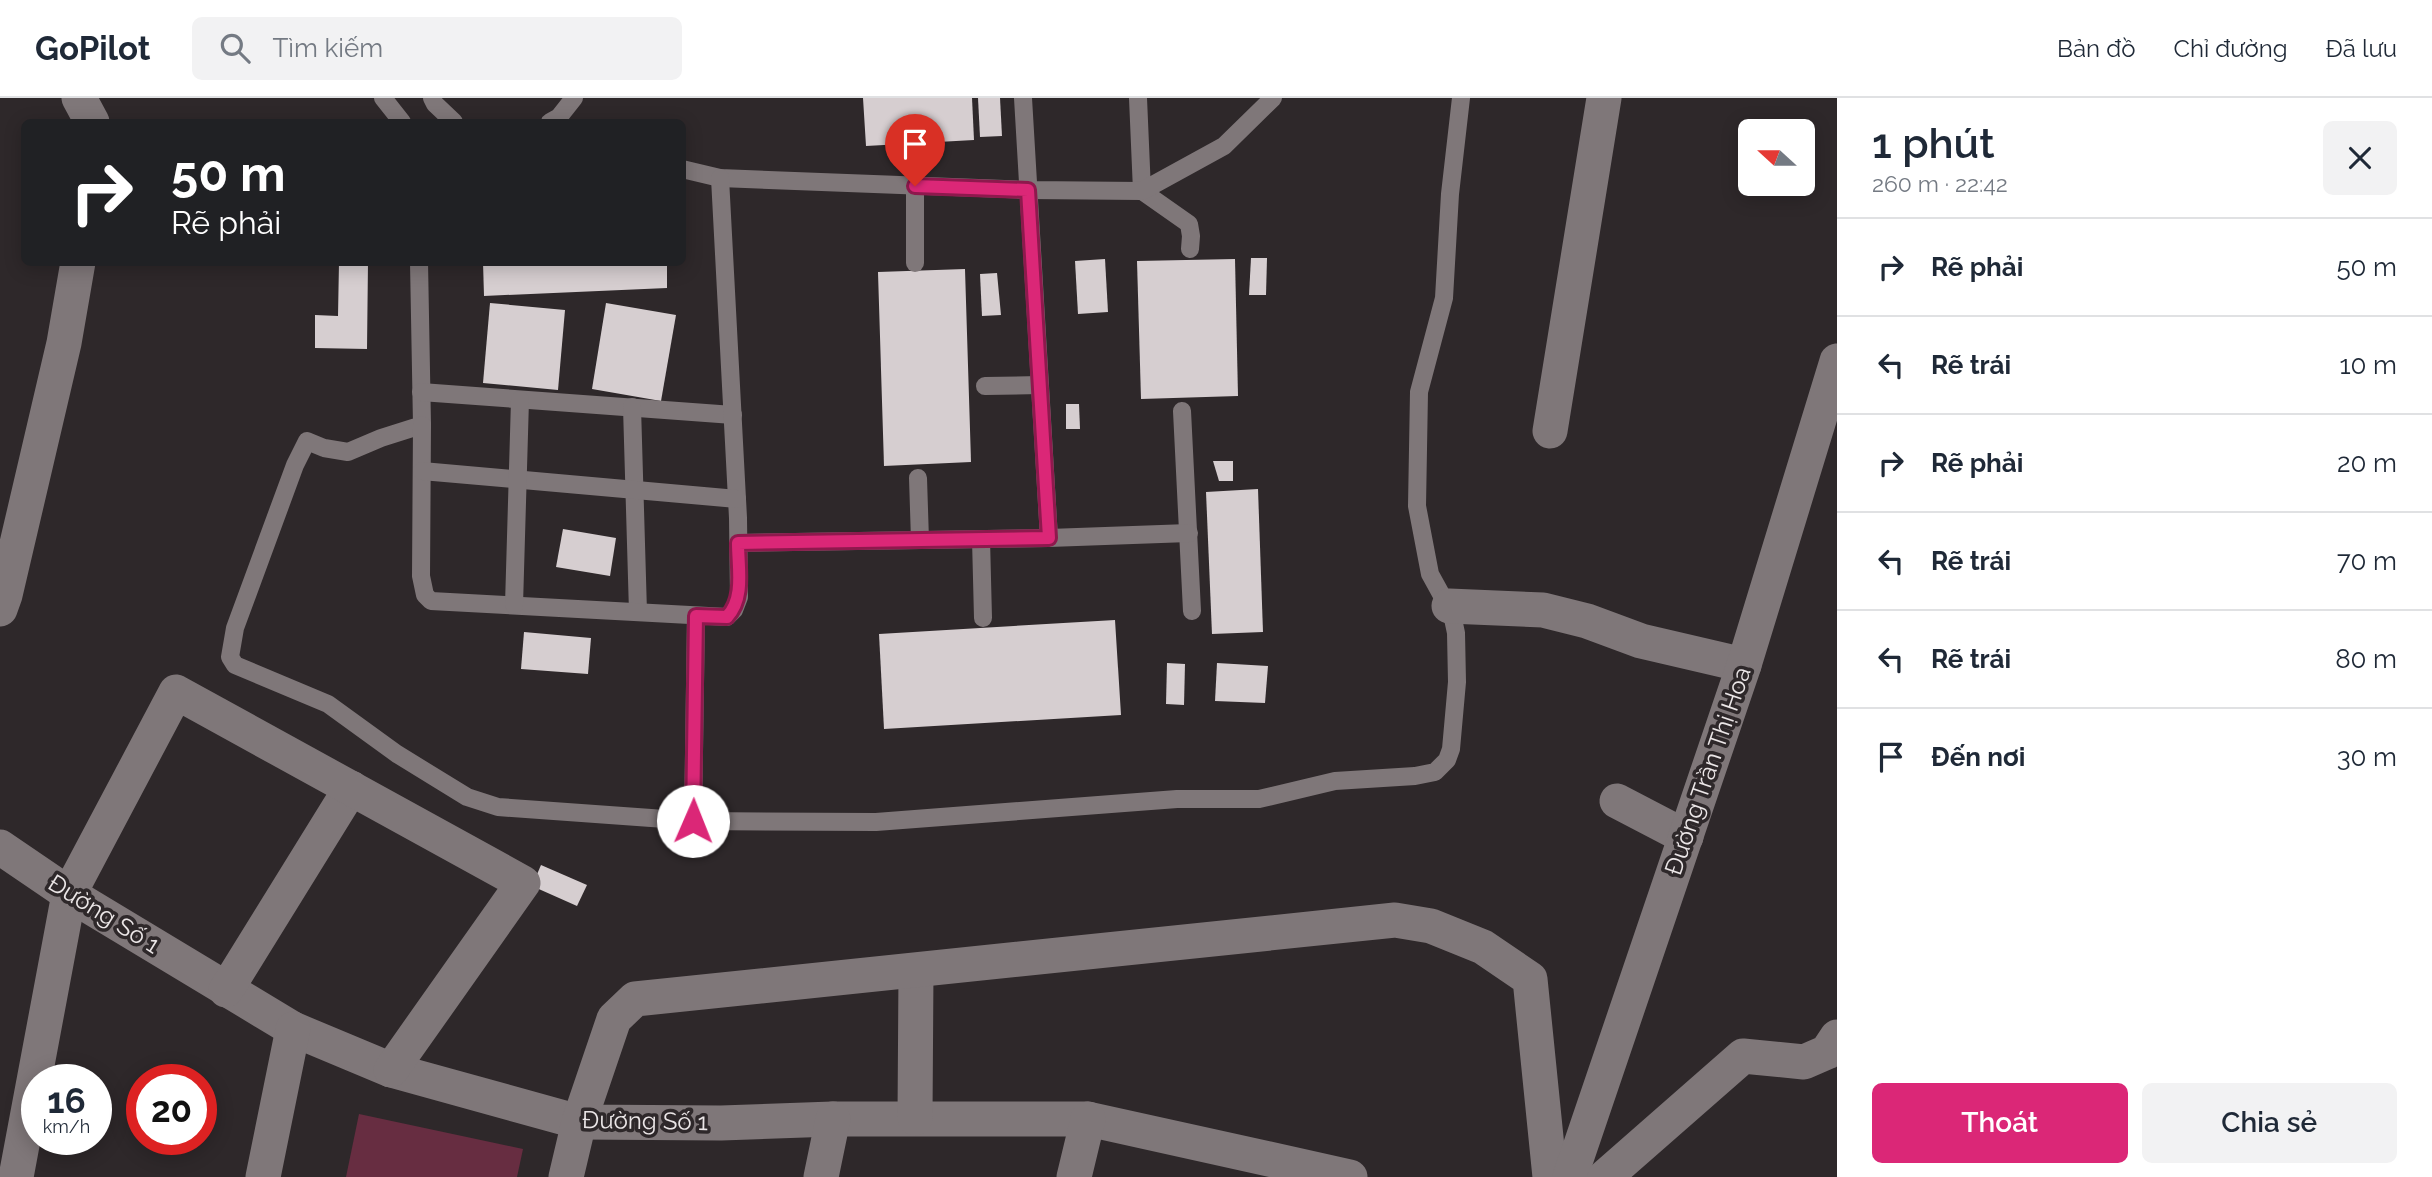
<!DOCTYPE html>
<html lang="vi">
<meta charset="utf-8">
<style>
:root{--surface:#fff;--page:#f2f2f3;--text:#1f2937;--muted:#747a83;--line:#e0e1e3;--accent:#db2777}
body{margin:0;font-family:Raleway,sans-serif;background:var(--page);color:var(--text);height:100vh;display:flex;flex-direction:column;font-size:26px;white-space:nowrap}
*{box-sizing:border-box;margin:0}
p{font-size:23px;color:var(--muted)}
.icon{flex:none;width:38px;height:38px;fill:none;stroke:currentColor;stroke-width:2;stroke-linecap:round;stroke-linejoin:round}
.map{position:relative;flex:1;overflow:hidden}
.details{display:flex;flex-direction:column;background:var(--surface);width:595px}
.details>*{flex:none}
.top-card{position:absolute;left:21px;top:21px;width:665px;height:147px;border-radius:10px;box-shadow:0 4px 18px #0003;background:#202124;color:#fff;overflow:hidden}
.needle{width:46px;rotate:291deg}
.controls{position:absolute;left:1738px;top:21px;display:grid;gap:14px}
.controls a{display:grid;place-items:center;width:77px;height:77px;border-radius:10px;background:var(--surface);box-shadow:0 4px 18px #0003;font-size:35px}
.speed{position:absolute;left:21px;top:966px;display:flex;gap:14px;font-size:35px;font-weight:700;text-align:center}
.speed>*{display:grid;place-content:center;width:91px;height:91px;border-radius:50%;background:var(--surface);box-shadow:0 4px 18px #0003;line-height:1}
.speed small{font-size:18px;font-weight:400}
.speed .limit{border:10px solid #d22;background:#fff;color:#111}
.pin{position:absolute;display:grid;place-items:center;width:60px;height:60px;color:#fff;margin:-72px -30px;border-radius:50% 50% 50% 0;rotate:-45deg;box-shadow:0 0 7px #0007}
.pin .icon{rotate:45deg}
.me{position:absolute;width:77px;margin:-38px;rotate:1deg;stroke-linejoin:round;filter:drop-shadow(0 0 5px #0008)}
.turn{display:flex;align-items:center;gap:24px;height:147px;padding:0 35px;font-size:32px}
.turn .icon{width:91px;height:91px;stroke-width:2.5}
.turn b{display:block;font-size:49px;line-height:60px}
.round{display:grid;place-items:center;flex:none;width:74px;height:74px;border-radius:10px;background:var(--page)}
.overview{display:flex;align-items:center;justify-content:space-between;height:119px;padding:0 35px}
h1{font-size:42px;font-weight:600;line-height:52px}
.action{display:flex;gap:14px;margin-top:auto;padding:14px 35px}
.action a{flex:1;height:80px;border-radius:10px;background:var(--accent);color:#fff;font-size:28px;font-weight:600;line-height:80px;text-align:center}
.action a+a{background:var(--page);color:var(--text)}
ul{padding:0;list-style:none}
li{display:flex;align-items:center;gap:21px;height:98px;padding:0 35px;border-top:2px solid var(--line)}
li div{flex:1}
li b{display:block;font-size:26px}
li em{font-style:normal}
header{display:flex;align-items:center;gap:42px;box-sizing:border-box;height:98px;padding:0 35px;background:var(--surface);border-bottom:2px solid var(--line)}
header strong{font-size:33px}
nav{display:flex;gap:38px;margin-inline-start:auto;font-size:24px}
.search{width:490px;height:63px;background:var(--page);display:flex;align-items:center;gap:18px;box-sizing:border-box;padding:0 24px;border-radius:10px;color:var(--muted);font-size:26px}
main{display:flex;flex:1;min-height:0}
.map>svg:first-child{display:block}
.green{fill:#672d41}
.building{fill:#d6ced0}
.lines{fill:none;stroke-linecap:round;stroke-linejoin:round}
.lane{stroke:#7f7779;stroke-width:18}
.street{stroke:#7f7779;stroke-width:35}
.route-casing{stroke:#8e194d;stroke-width:18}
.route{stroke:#db2777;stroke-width:12}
.labels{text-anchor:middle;stroke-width:7;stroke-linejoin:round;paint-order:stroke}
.street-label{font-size:24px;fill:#ebe6e7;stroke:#2e282a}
</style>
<header>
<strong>GoPilot</strong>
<div class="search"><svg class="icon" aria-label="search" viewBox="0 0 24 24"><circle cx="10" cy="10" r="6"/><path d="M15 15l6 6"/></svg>Tìm kiếm</div>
<nav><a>Bản đồ</a><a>Chỉ đường</a><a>Đã lưu</a></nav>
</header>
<main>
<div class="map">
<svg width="1837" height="1079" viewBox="0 0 1837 1079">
<rect width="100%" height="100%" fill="#2e282a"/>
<polygon class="green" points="359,1016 523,1051 517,1079 346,1079"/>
<g class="building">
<polygon points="863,0 972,0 974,42 866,48"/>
<polygon points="978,0 1000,0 1002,38 980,39"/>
<polygon points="1251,160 1267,160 1266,197 1249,197"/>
<polygon points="1105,161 1108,214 1078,216 1075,163"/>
<polygon points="1235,161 1238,298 1141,301 1137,163"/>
<polygon points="339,164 368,164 367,251 315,250 315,217 338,218"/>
<polygon points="483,164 667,164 667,190 484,198"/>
<polygon points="965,171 971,364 884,368 878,174"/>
<polygon points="997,175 1001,217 982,218 980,176"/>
<polygon points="490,205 565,212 558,292 483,285"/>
<polygon points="606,205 676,217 661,303 592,291"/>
<polygon points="1066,306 1079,306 1080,331 1066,331"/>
<polygon points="1213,363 1233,363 1233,383 1219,383"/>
<polygon points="1258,391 1263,534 1212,536 1206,394"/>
<polygon points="563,431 616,440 610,478 556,469"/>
<polygon points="1115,522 1121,617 884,631 879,536"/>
<polygon points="524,534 591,540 588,576 521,571"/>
<polygon points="1167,565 1185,566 1184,607 1166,606"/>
<polygon points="1217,565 1268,568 1265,605 1215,603"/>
<polygon points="541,767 587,787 577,808 532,788"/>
</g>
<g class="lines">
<g class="lane">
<polyline points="383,0 402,24"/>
<polyline points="432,0 435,6 454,24"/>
<polyline points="1023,0 1049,440"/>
<polyline points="1138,0 1142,93 1189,126 1191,138 1190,151"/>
<polyline points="550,24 559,19 574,0"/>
<polyline points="915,56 915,165"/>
<polyline points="682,71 720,80 1028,92 1142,93 1224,48 1273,0"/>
<polyline points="419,164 422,327 381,340 348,354 324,350 307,343 295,367 235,530 230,559 235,567 328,606 397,656 467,699 498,709 693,723 876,724 1177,701 1259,701 1335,683 1415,678 1435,674 1447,662 1451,651 1457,584 1456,535 1452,516 1430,476 1417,408 1419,294 1444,200 1450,96 1461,0"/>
<polyline points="985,288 1040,287"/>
<polyline points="421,294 733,317"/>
<polyline points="632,309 638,514"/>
<polyline points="1182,313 1192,513"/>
<polyline points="422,327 421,478 425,497 431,503 727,519 734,512 739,499 738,420 720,80"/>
<polyline points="422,373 737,401"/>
<polyline points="918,380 920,442"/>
<polyline points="981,441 983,520"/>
<polyline points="738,445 1049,440 1189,435"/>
<polyline points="514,507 520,302"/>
<polyline points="693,723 696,518"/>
</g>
<g class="street">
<polyline points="79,0 92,24"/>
<polyline points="1550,333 1604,0"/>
<polyline points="1449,508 1543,512 1587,523 1641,543 1744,567"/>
<polyline points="0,511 5,497 64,245 78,164"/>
<polyline points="1617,703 1686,739"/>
<polyline points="0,749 69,796 293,931 391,972 579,1024 721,1025 833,1021 1088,1021 1350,1079"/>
<polyline points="226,892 351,690"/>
<polyline points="915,1020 916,873"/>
<polyline points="16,1079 69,796 176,594 523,785 391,972"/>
<polyline points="263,1079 293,931"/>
<polyline points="566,1079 579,1024 614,921 635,901 1395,822 1431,828 1483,849 1530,881 1550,1079"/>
<polyline points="821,1079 833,1021"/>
<polyline points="1074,1079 1088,1021"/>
<polyline points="1570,1079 1744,567 1837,263"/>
<polyline points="1605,1079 1743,958 1804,964 1827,954 1837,939"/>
</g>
</g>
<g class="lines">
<g class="route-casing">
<path id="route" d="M693,723L696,518L727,519C745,500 738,470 738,445L1049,440L1028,92L915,88"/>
</g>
<use href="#route" class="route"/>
</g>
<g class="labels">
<g class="street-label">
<text transform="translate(1708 673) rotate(-71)" y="8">Đường Trần Thị Hoa</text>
<text transform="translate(104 816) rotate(32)" y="8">Đường Số 1</text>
<text transform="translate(645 1023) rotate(1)" y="8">Đường Số 1</text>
</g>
</g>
</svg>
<div class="controls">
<a><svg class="needle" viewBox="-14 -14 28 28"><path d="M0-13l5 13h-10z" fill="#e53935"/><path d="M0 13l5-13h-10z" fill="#747a83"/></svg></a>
</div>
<div class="speed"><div>16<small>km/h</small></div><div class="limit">20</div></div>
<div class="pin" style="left:915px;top:88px;background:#d93025"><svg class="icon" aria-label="arrive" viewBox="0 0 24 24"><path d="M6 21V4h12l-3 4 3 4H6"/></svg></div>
<svg class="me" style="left:693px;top:723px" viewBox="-20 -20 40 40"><circle r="19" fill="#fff"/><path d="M0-13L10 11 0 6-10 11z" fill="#db2777"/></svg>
<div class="top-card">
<div class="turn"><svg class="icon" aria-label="right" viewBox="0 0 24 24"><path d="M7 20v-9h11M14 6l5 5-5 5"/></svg><div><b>50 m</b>Rẽ phải</div></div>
</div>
</div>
<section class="details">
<div class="overview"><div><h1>1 phút</h1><p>260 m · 22:42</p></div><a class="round"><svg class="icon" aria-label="close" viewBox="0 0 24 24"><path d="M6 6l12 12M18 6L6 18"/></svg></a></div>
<ul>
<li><svg class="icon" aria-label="right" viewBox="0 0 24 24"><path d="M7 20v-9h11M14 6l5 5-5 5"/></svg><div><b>Rẽ phải</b></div><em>50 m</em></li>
<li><svg class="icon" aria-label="left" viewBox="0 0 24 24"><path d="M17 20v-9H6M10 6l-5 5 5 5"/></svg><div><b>Rẽ trái</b></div><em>10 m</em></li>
<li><svg class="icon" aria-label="right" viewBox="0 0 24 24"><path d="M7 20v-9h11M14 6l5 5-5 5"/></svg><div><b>Rẽ phải</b></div><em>20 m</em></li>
<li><svg class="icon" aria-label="left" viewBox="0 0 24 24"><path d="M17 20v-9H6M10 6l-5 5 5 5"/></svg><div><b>Rẽ trái</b></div><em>70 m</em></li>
<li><svg class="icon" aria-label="left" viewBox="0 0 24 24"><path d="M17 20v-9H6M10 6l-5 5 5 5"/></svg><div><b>Rẽ trái</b></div><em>80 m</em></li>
<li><svg class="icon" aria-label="arrive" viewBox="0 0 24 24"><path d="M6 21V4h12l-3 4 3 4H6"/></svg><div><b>Đến nơi</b></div><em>30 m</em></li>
</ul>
<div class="action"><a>Thoát</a><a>Chia sẻ</a></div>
</section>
</main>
